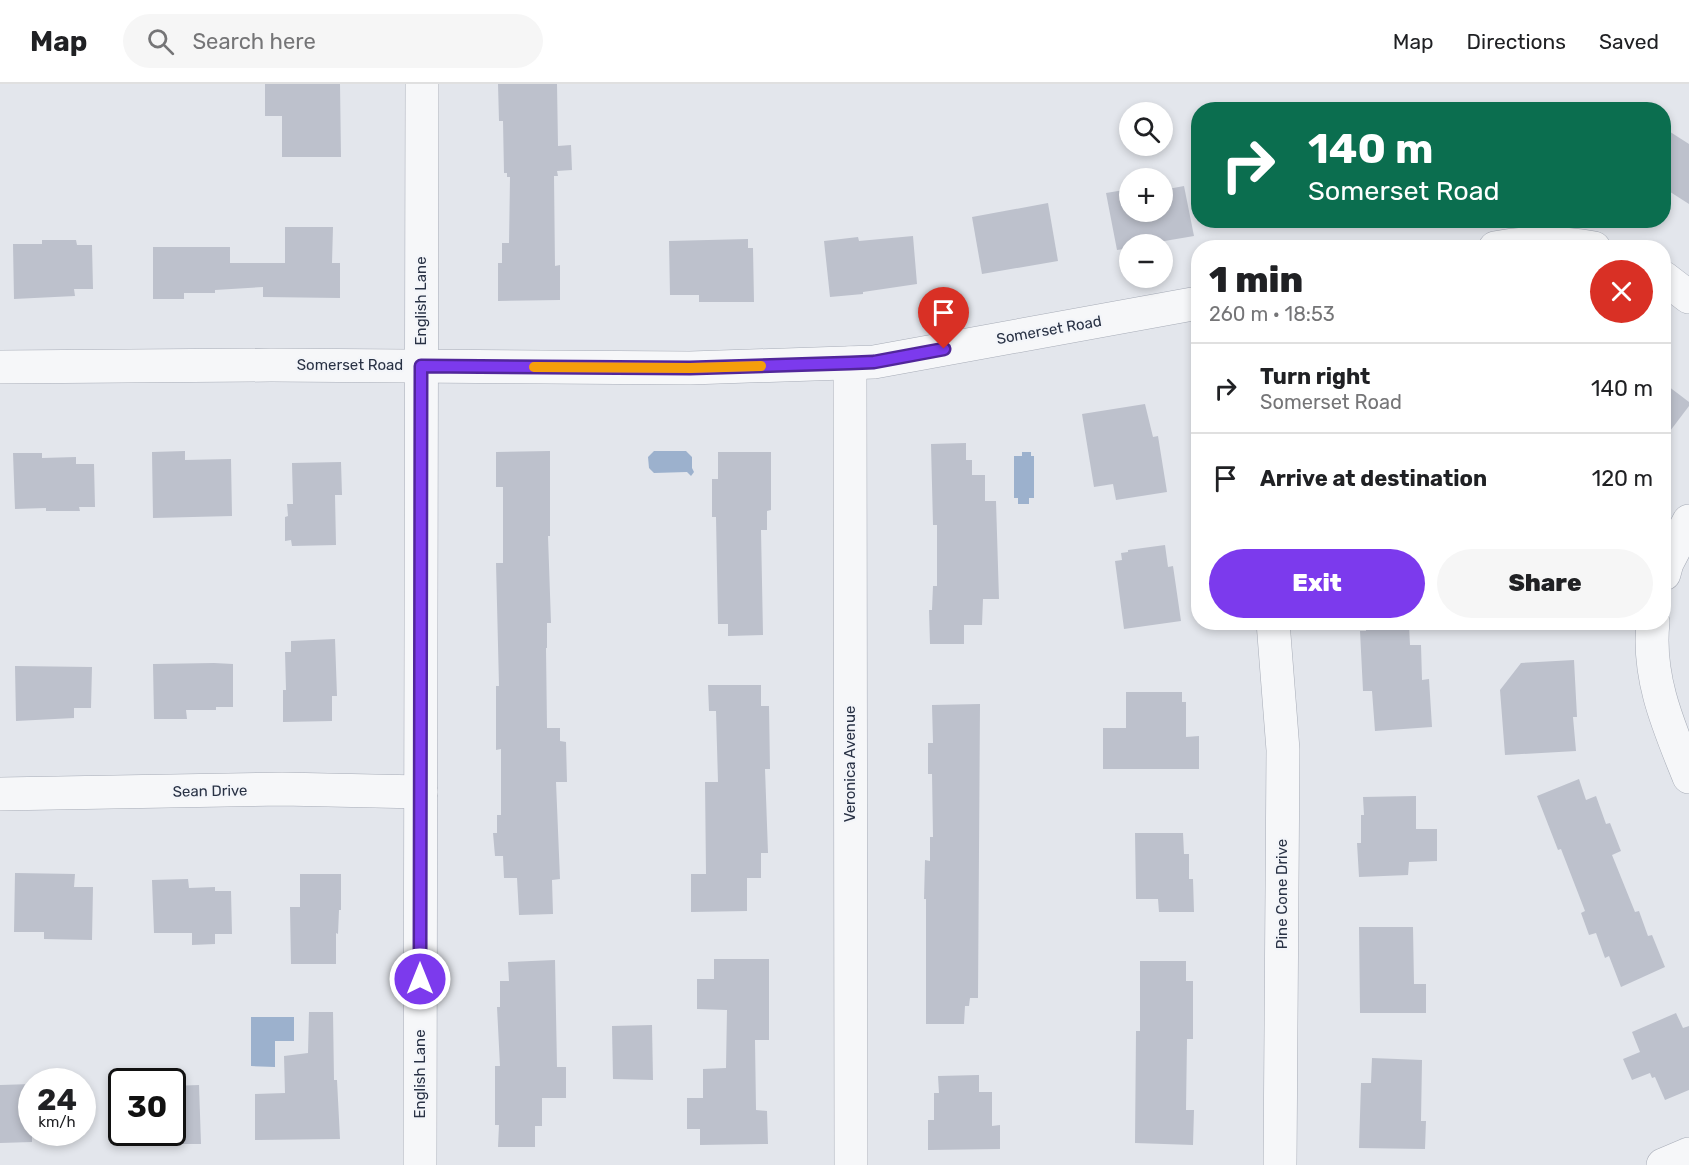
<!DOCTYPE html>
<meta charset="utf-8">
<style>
:root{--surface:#fff;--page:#f6f6f6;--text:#202124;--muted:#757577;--line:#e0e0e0;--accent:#7c3aed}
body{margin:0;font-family:Rubik,sans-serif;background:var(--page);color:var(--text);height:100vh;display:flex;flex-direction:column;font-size:22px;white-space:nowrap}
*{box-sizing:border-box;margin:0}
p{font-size:20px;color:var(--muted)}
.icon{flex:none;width:33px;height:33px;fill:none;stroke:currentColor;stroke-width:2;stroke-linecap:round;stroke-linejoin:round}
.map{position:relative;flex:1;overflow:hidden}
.panel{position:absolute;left:1191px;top:156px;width:480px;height:390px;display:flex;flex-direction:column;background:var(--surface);border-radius:24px;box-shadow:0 3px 9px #0003}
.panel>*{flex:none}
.hud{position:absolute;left:1191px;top:18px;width:480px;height:126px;border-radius:24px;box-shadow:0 3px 9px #0003;background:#0b6e4f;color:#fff;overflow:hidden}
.buttons{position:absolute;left:1119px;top:18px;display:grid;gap:12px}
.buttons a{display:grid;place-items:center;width:54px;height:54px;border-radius:50%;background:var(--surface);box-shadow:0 3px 9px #0003;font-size:30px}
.speed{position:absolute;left:18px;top:984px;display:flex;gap:12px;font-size:30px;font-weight:700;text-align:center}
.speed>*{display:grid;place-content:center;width:78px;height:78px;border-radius:50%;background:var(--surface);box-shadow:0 3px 9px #0003;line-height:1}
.speed small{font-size:15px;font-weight:400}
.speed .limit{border:3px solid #111;border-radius:9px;background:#fff;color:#111}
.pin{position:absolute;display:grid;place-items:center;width:51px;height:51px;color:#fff;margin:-62px -26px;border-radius:50% 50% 50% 0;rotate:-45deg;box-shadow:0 0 6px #0007}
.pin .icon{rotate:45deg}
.me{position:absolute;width:66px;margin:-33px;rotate:0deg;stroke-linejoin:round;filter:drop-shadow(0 0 4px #0008)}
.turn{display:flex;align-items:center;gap:21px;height:126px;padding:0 18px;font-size:27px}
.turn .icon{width:78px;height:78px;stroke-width:2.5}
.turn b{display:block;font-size:42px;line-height:51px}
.round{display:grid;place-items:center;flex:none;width:63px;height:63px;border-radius:32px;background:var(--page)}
.head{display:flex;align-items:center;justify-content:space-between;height:102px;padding:0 18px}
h1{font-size:36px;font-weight:800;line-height:45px}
.button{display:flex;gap:12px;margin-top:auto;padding:12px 18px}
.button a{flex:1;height:69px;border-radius:36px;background:var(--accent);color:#fff;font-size:24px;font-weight:800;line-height:69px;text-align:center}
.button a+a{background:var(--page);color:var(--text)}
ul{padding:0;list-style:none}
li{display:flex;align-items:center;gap:18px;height:90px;padding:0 18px;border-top:2px solid var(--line)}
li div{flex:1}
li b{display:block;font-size:22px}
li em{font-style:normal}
header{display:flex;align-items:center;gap:36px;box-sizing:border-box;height:84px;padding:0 30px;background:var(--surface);border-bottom:2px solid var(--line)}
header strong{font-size:28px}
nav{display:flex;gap:33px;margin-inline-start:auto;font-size:21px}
.search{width:420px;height:54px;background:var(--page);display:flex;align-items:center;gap:15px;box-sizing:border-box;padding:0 21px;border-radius:33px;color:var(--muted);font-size:22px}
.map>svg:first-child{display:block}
.water{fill:#9cb1cd}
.building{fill:#bdc1cc}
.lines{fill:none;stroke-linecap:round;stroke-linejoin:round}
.minor-casing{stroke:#a7acb7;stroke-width:34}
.minor{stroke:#f6f7f9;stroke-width:33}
.route-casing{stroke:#51269a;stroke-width:15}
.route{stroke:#7c3aed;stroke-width:10}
.slow{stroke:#f59e0b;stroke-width:10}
.labels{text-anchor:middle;stroke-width:4.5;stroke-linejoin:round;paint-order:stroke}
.street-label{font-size:15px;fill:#293245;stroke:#f3f5f9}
</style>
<header>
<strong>Map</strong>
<div class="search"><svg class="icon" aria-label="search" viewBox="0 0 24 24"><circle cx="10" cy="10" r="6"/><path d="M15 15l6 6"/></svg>Search here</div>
<nav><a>Map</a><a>Directions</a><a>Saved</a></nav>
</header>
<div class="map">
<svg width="1689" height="1081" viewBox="0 0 1689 1081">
<rect width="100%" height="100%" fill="#e3e6ec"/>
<g class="water">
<polygon points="654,367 686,367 692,373 692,384 694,388 691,392 687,388 654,389 649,384 648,373"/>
<polygon points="1022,368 1031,368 1031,372 1034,372 1034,414 1029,414 1029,420 1018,420 1018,414 1014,414 1014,372 1022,372"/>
<polygon points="251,933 294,933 294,957 275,957 275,983 251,982"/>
</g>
<g class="building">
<polygon points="265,0 340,0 341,73 282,73 282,32 265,32"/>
<polygon points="498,0 557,0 558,62 571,61 572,86 557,87 558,92 554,92 555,182 560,181 560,216 498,217 498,179 502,179 502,159 509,159 510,93 507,93 507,89 504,89 503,37 499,37"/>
<polygon points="1664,44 1689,60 1689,120 1664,104"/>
<polygon points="1162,98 1167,98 1168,105 1184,102 1194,152 1147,160 1130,160 1130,164 1117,166 1106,109 1130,105 1130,128 1162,128"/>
<polygon points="1048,119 1058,177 982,190 972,133"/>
<polygon points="285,143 333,143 332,179 340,179 340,214 263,213 263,203 215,206 215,209 184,209 184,215 153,215 153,163 230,163 230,179 285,179"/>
<polygon points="913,152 917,200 863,208 863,210 830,213 824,157 858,153 859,157"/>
<polygon points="748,155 748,164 753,164 754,218 699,218 699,211 670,211 669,157"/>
<polygon points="42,156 76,156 77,161 92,161 93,205 74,205 75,212 14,215 13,160 42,160"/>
<polygon points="1664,299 1689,318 1689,322 1664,355"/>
<polygon points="1145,320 1153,353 1158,352 1167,408 1116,416 1113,400 1094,403 1082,330"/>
<polygon points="966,359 966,376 972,376 972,391 985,391 985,417 996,417 999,515 983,515 982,541 964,541 964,560 930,560 929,526 932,526 933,502 937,502 937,441 933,441 931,360"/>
<polygon points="185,367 185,376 231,375 232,432 153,434 152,368"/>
<polygon points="550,367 550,452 548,452 551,539 547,539 547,564 546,564 547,644 560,644 560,657 566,658 567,698 556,698 560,795 552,796 553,830 519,831 517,794 504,794 503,772 495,772 493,749 497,749 497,731 501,731 501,665 496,666 496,602 499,602 496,479 503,479 503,403 496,403 496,368"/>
<polygon points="718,368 771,368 771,426 767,427 767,446 761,446 763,551 728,552 728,540 718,540 716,433 712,433 712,395 718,395"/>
<polygon points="13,369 42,369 42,374 76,373 76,380 94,380 95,423 79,423 80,427 46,427 46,424 15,425"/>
<polygon points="341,378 342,411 335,411 336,461 292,462 291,456 285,457 285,433 288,432 287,420 293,420 292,379"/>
<polygon points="1165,461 1168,483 1173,482 1181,537 1124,545 1115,477 1122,476 1121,469 1128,468 1128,466"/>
<polygon points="1409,541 1410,561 1421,561 1422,596 1429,595 1432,643 1375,647 1372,607 1363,607 1360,547 1366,547 1366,544"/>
<polygon points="335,555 337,612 332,612 332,637 283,638 283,606 286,606 285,568 291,568 291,557"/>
<polygon points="1574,576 1577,633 1573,633 1576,667 1505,671 1500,606 1521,579"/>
<polygon points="214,579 233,580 233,623 216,623 216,626 186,626 187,635 154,635 153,580"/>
<polygon points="15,582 92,583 91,624 74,624 74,634 16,637"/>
<polygon points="708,601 761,601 761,622 769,622 770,685 765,685 768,769 761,769 761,794 747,794 747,827 691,828 691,790 706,790 705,698 718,698 716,627 709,627"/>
<polygon points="1126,608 1182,608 1182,618 1186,618 1186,653 1199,652 1199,685 1103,685 1103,644 1126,644"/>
<polygon points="980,620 978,914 970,914 969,922 965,922 964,940 926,940 926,815 924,815 925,776 930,777 930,753 933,753 932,690 928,690 928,659 933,659 932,621"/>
<polygon points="1579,695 1586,716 1596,712 1606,740 1610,739 1621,767 1612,771 1635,828 1639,827 1648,852 1652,851 1665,883 1621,903 1609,872 1605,874 1596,849 1589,851 1581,829 1585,827 1561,765 1558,766 1537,712"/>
<polygon points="1416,712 1416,745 1437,745 1437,777 1409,778 1408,791 1359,793 1357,759 1361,759 1361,731 1364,731 1363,713"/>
<polygon points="1135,749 1183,749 1184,770 1189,770 1189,795 1193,795 1194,828 1159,828 1158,815 1136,815"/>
<polygon points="15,789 75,790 74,803 93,803 92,856 44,855 44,848 14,848"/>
<polygon points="300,790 341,790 341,826 339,826 338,850 336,849 336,880 291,880 290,823 300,823"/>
<polygon points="188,795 189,804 215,803 215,807 231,807 232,850 215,850 215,860 192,861 192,849 154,849 152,796"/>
<polygon points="1359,843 1413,843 1414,900 1426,900 1426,929 1360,929"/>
<polygon points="714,875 769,875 769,956 755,956 756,1026 767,1027 768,1060 700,1061 700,1045 687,1045 687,1014 703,1014 703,985 726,984 727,926 697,925 697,895 714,895"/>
<polygon points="555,876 557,983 566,983 566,1014 542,1014 542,1042 535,1042 535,1063 498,1063 499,1041 495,1041 495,982 500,982 497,923 500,923 500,897 509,897 508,878"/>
<polygon points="1140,877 1186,877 1186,897 1193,897 1193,955 1187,955 1186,1026 1194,1026 1193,1061 1135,1059 1136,947 1140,947"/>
<polygon points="309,928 333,928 334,996 337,996 340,1055 255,1056 255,1010 285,1009 284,972 308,969"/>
<polygon points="1676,929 1683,944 1689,942 1689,1006 1665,1016 1655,993 1652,994 1650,989 1632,996 1623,975 1640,968 1632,948"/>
<polygon points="652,941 653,996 613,995 612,942"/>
<polygon points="1372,974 1422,976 1421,1037 1426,1037 1425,1065 1359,1064 1361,999 1371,999"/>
<polygon points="979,991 979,1008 992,1008 992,1042 1000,1041 1000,1065 928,1066 928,1036 934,1036 934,1009 939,1009 938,992"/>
<polygon points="32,1000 32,1058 0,1059 0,1001"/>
<polygon points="199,1001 201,1060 172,1060 172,1002"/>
</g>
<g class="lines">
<g class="minor-casing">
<g id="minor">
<path d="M1495,164C1529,157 1560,158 1594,164"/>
<polyline points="1664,194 1689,213"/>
<polyline points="850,279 851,1081"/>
<polyline points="0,283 271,281 690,284 874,278 1198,219"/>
<polyline points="1664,490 1667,479 1689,437"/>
<polyline points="1273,538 1283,666 1280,1081"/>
<path d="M1653,538C1647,594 1669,643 1689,693"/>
<polyline points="0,710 282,705 421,708"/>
<polyline points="420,1081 422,0"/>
<polyline points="1663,1081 1689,1070"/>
</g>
</g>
<use href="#minor" class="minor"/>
</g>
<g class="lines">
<g class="route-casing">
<polyline id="route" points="420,895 421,282 690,284 850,279 874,278 944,265"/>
</g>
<use href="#route" class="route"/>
<polyline class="slow" points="534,283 690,284 761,282"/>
</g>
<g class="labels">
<g class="street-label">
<text transform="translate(421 217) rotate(-90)" y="5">English Lane</text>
<text transform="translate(1049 246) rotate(-10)" y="5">Somerset Road</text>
<text x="350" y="286">Somerset Road</text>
<text transform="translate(850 680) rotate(-90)" y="5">Veronica Avenue</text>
<text transform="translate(210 707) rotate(-1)" y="5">Sean Drive</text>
<text transform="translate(1282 810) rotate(-90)" y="5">Pine Cone Drive</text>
<text transform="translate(420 990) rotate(-90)" y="5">English Lane</text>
</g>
</g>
</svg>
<div class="buttons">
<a><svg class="icon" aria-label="search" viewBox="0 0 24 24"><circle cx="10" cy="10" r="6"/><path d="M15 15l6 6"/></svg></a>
<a>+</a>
<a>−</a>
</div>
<div class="speed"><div>24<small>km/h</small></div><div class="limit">30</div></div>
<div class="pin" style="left:944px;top:265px;background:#d93025"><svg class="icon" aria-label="arrive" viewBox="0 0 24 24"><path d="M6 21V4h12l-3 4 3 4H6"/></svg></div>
<svg class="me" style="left:420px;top:895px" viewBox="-20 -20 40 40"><circle r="17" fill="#7c3aed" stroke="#fff" stroke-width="3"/><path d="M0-11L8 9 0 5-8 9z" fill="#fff"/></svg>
<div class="hud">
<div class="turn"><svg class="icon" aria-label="right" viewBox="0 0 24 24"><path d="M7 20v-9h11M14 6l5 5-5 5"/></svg><div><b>140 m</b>Somerset Road</div></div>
</div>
<section class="panel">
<div class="head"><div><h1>1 min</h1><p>260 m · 18:53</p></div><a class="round" style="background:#d93025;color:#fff"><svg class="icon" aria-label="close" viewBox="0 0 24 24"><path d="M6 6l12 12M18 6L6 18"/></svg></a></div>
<ul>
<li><svg class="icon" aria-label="right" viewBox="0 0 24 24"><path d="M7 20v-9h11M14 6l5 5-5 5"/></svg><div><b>Turn right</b><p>Somerset Road</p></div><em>140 m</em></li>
<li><svg class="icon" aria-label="arrive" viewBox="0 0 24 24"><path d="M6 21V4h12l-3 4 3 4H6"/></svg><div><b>Arrive at destination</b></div><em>120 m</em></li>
</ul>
<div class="button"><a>Exit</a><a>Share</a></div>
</section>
</div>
